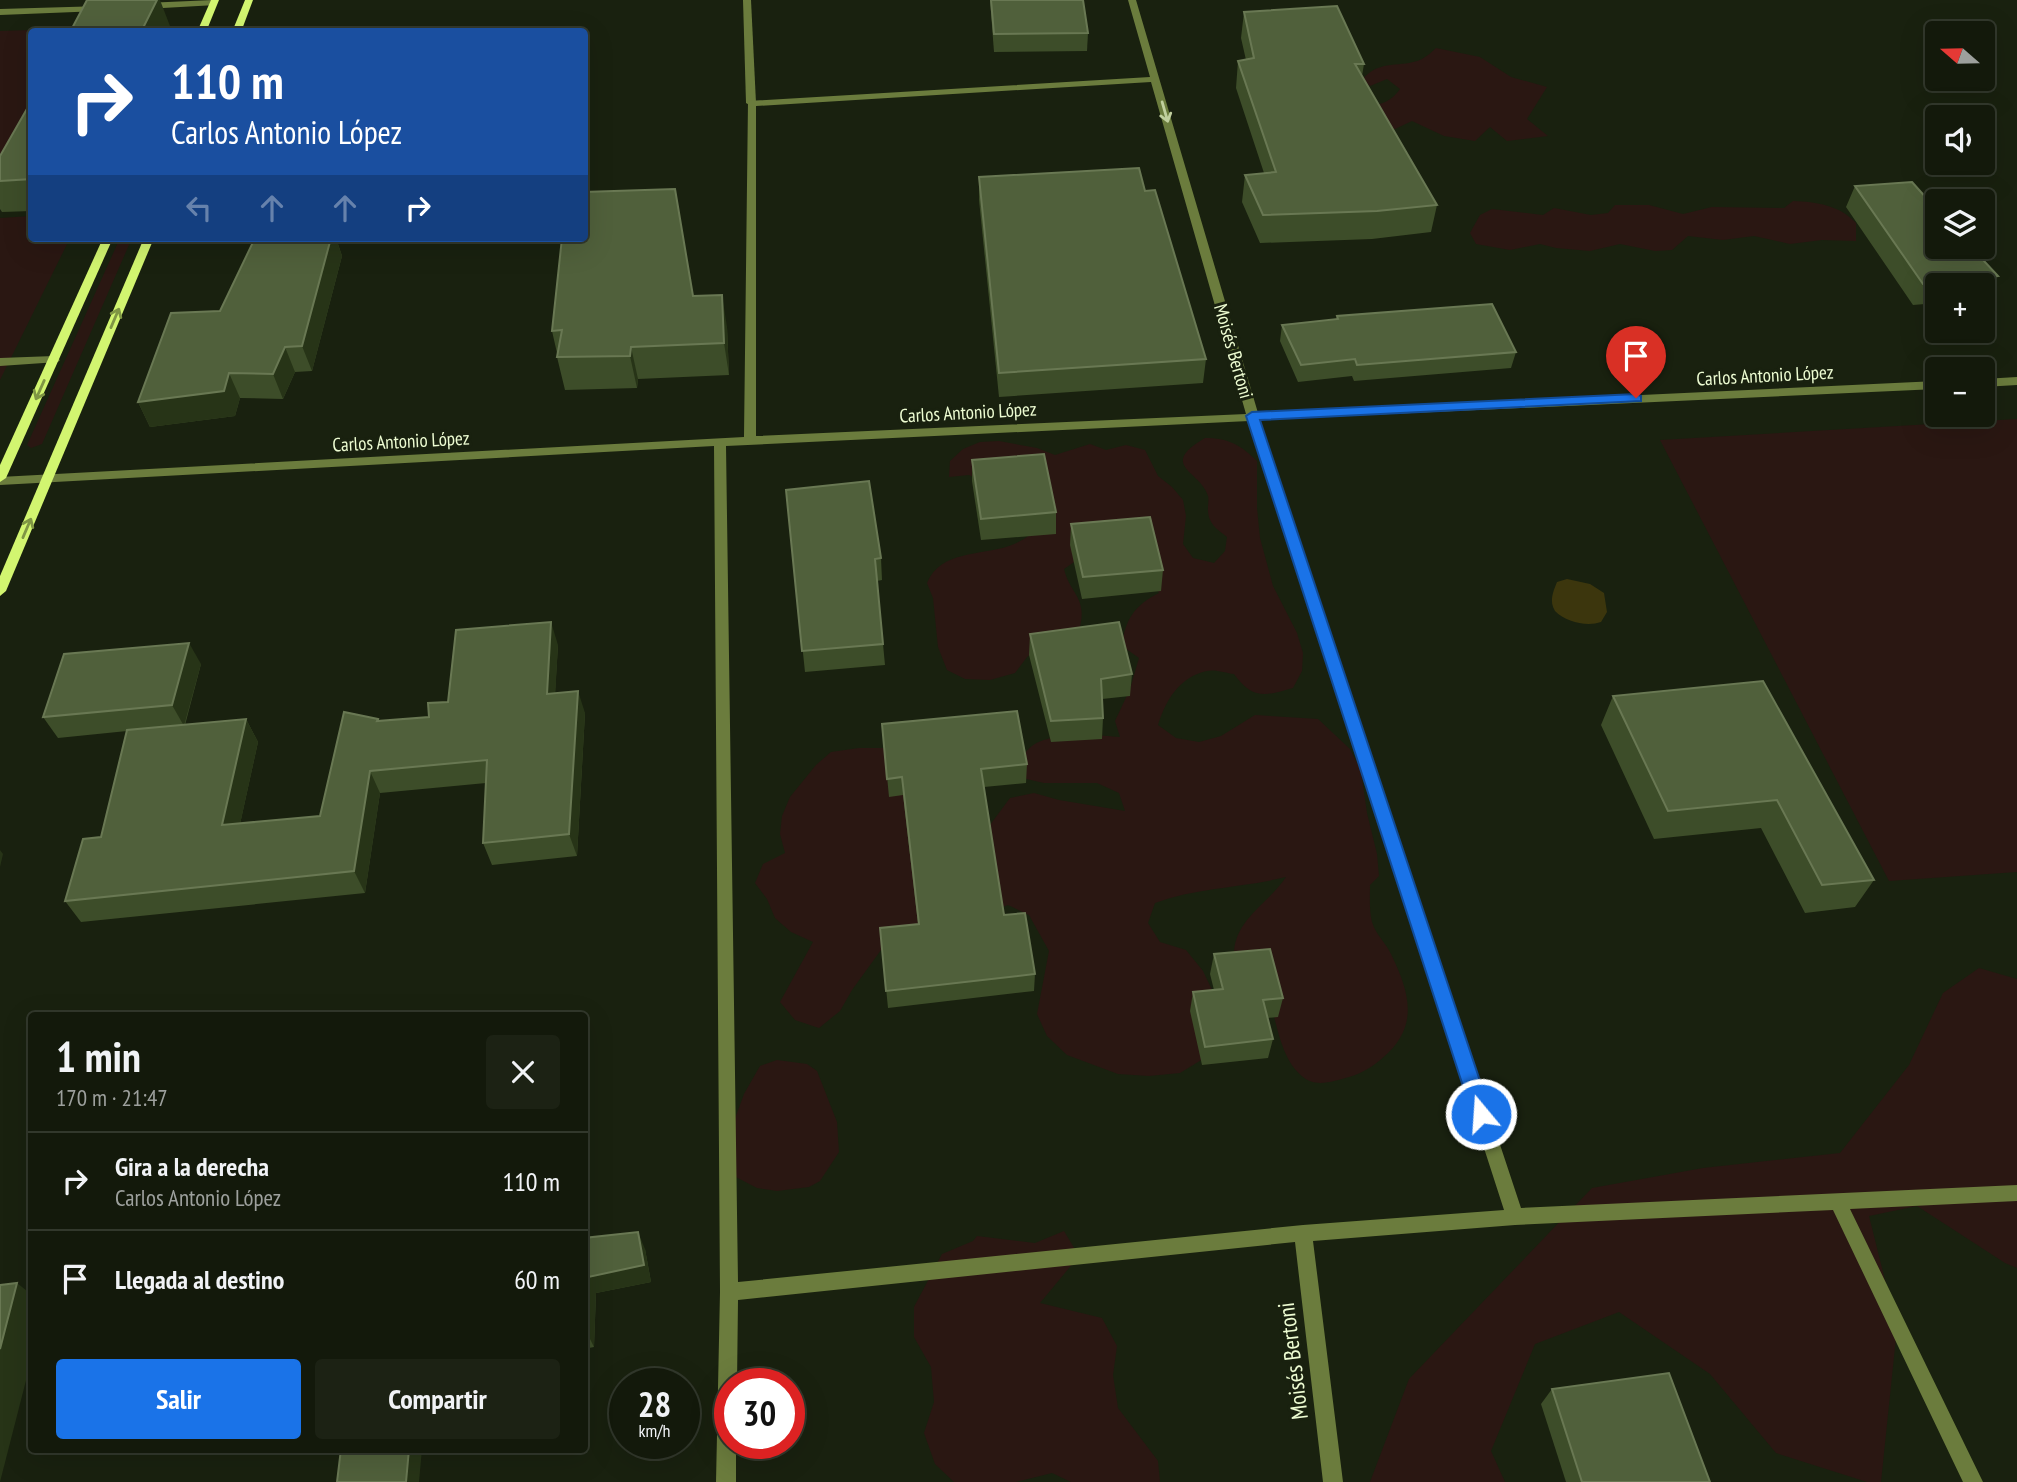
<!DOCTYPE html>
<html lang="es">
<meta charset="utf-8">
<style>
:root{--surface:#13190b;--page:#1c2214;--text:#f1f3f6;--muted:#9da09d;--line:#32382c;--accent:#1a73e8}
body{margin:0;font-family:"PT Sans Narrow",sans-serif;background:var(--page);color:var(--text);height:100vh;display:flex;flex-direction:column;font-size:26px;white-space:nowrap}
*{box-sizing:border-box;margin:0}
p{font-size:23px;color:var(--muted)}
.icon{flex:none;width:38px;height:38px;fill:none;stroke:currentColor;stroke-width:2;stroke-linecap:round;stroke-linejoin:round}
.map{position:relative;flex:1;overflow:hidden}
.details{position:absolute;left:28px;top:1012px;width:560px;height:441px;display:flex;flex-direction:column;background:var(--surface);border-radius:7px;box-shadow:0 7px 28px #0002,0 0 0 2px var(--line)}
.details>*{flex:none}
.hud{position:absolute;left:28px;top:28px;width:560px;height:214px;border-radius:7px;box-shadow:0 7px 28px #0002,0 0 0 2px var(--line);background:#1a4fa0;color:#fff;overflow:hidden}
.needle{width:46px;rotate:290deg}
.controls{position:absolute;left:1925px;top:21px;display:grid;gap:14px}
.controls a{display:grid;place-items:center;width:70px;height:70px;border-radius:7px;background:var(--surface);box-shadow:0 7px 28px #0002,0 0 0 2px var(--line);font-size:35px}
.speed{position:absolute;left:609px;top:1368px;display:flex;gap:14px;font-size:35px;font-weight:700;text-align:center}
.speed>*{display:grid;place-content:center;width:91px;height:91px;border-radius:50%;background:var(--surface);box-shadow:0 7px 28px #0002,0 0 0 2px var(--line);line-height:1}
.speed small{font-size:18px;font-weight:400}
.speed .limit{border:10px solid #d22;background:#fff;color:#111}
.pin{position:absolute;display:grid;place-items:center;width:60px;height:60px;color:#fff;margin:-72px -30px;border-radius:50% 50% 50% 0;rotate:-45deg;box-shadow:0 0 7px #0007}
.pin .icon{rotate:45deg}
.me{position:absolute;width:77px;margin:-38px;rotate:342deg;stroke-linejoin:round;filter:drop-shadow(0 0 5px #0008)}
.turn{display:flex;align-items:center;gap:24px;height:147px;padding:0 28px;font-size:32px}
.turn .icon{width:91px;height:91px;stroke-width:2.5}
.turn b{display:block;font-size:49px;line-height:60px}
.lanes{display:flex;align-items:center;height:66px;padding:0 28px;background:#0003;justify-content:center;gap:35px;direction:ltr}
.lanes .off{opacity:.35}
.round{display:grid;place-items:center;flex:none;width:74px;height:74px;border-radius:7px;background:var(--page)}
.overview{display:flex;align-items:center;justify-content:space-between;height:119px;padding:0 28px}
h1{font-size:42px;font-weight:600;line-height:52px}
.primary-button{display:flex;gap:14px;margin-top:auto;padding:14px 28px}
.primary-button a{flex:1;height:80px;border-radius:7px;background:var(--accent);color:#fff;font-size:28px;font-weight:600;line-height:80px;text-align:center}
.primary-button a+a{background:var(--page);color:var(--text)}
ul{padding:0;list-style:none}
li{display:flex;align-items:center;gap:21px;height:98px;padding:0 28px;border-top:2px solid var(--line)}
li div{flex:1}
li b{display:block;font-size:26px}
li em{font-style:normal}
.map>svg:first-child{display:block}
.green{fill:#2a1712}
.water{fill:#3c360d}
.lines{fill:none;stroke-linecap:round;stroke-linejoin:round}
.lane{fill:#6b7c3d;fill-rule:evenodd}
.street{fill:#6b7c3d;fill-rule:evenodd}
.secondary{fill:#d2f570;fill-rule:evenodd}
.wall{fill:#3d4d29}
.shaded-wall{fill:#273417}
.building{fill:#50603b;stroke:#697853;stroke-width:2}
.oneway{stroke:#c0cf9e}
.oneway2{stroke:#7f9644}
.route{fill:#1a73e8;stroke:#114b97;stroke-width:2}
.labels{text-anchor:middle;stroke-width:6;stroke-linejoin:round;paint-order:stroke}
.street-label{font-size:19px;fill:#edfcd2;stroke:#19210f}
.near-street-label{font-size:23px;fill:#edfcd2;stroke:#19210f}
</style>
<div class="map">
<svg width="2017" height="1482" viewBox="0 0 2017 1482">
<rect width="100%" height="100%" fill="#19210f"/>
<g class="green">
<polygon points="93,28 91,31 32,32 31,140 0,198 0,31"/>
<path d="M1436,48L1480,57L1511,77L1547,87L1527,119L1548,136L1507,141L1490,127L1475,141L1444,136L1412,121L1395,129L1366,128L1363,107C1380,105 1390,103 1400,89L1387,79L1370,86L1362,80C1380,58 1401,69 1422,59C1427,56 1432,52 1436,48Z"/>
<path d="M1793,201C1817,202 1839,205 1856,223V241L1822,240L1790,244L1754,236L1723,240L1688,236L1672,250L1655,251L1620,244L1590,251L1556,248L1540,244L1510,250L1476,244L1470,233L1480,215L1492,209L1543,215L1554,208L1591,215L1608,213L1615,205H1649L1683,214L1712,207L1784,208Z"/>
<polygon points="31,216 32,238 70,238 0,380 0,218"/>
<polygon points="120,238 132,238 42,444 31,448 27,445"/>
<polygon points="2017,419 2017,872 1889,881 1660,440"/>
<path d="M1205,438C1228,438 1241,445 1257,461V508L1260,538L1273,586L1297,633L1303,653L1302,671L1293,688C1265,696 1253,700 1234,674C1226,673 1215,669 1207,671C1179,677 1166,700 1158,725L1176,738L1199,742L1221,736L1255,715L1318,719L1350,749L1361,771L1367,813L1377,854L1379,876L1370,885C1370,897 1369,910 1372,922C1376,935 1386,943 1391,954C1408,989 1419,1022 1389,1052C1378,1063 1364,1073 1349,1077C1334,1081 1316,1088 1303,1077C1275,1055 1277,1006 1261,979C1255,970 1242,961 1234,953C1235,919 1269,903 1286,877C1242,888 1198,887 1155,903L1148,923L1160,942L1186,950L1203,971L1213,992L1203,1059L1180,1073L1149,1076L1118,1074L1067,1055L1047,1036L1037,1014L1049,951L1029,915L1008,905L955,923L901,935L881,950L852,990L840,1011L819,1028L795,1020L780,1002L813,942L791,932L775,918L767,899L755,883L763,864L785,853L780,834L782,816L790,797L816,765L831,752L859,748H884L906,755L987,829L1010,798L1034,793L1059,800L1125,811L1119,793L1097,783H1044L1022,778C1022,773 1021,766 1022,761C1029,728 1094,735 1120,737L1115,721L1130,689L1139,658L1122,646C1125,619 1135,605 1159,593L1151,578L1080,558L1064,569C1070,594 1087,597 1080,627L1042,645L1027,657L1015,673L990,680L965,679L947,670L938,647L933,598L927,583C941,550 980,556 1009,546C1023,541 1032,534 1042,525L987,483L969,475L949,477L950,461L963,449L980,442L999,441L1037,448L1055,455L1090,444L1106,450L1126,445L1145,450L1158,476L1172,487L1183,500L1186,516L1183,544L1193,558L1214,563L1225,551L1227,537C1216,529 1207,523 1208,507C1208,505 1209,498 1208,496C1201,471 1157,466 1205,438Z"/>
<polygon points="1979,968 2017,979 2017,1268 2005,1263 1917,1206 1869,1216 1897,1328 1881,1482 1867,1482 1776,1453 1710,1374 1619,1312 1535,1344 1491,1451 1505,1482 1370,1482 1409,1379 1592,1188 1703,1168 1840,1153 1909,1065 1943,993"/>
<polygon points="777,1060 807,1064 817,1071 837,1122 839,1152 820,1181 809,1187 777,1191 757,1188 734,1176 729,1135 744,1094 760,1066"/>
<polygon points="1064,1231 1079,1256 1040,1303 1102,1318 1117,1346 1113,1375 1118,1408 1158,1461 1160,1482 1071,1482 1052,1473 1016,1482 954,1482 935,1464 924,1433 934,1402 931,1367 914,1337 914,1307 942,1254 973,1241 977,1236 1035,1243"/>
</g>
<path class="water" d="M1567,579L1590,584L1604,593L1607,612L1601,622C1587,627 1566,622 1555,611C1549,601 1553,592 1557,582Z"/>
<g class="lines">
<g class="lane">
<polygon points="213,0 217,3 216,5 145,9 141,6 145,3"/>
<polygon points="743,0 751,0 756,103 751,106 746,103"/>
<polygon points="103,6 103,10 100,11 0,15 0,9"/>
<polygon points="54,356 60,360 58,362 0,366 0,358"/>
</g>
<g class="street">
<path d="M1128,0H1136L1258,413L1937,381V389L1260,420L1521,1208L2017,1185V1201L1850,1209L1983,1482H1963L1833,1210L1515,1225L1313,1241L1343,1482H1323L1295,1242L738,1300L737,1384H730V1444H736V1482H716L720,1292L714,446L0,485V477L744,437L748,101L1150,77ZM1151,82L1246,414L756,436V106ZM1249,421L1504,1210L1303,1225L738,1282L726,446Z"/>
<polygon points="2017,377 2017,385 1983,387 1983,379"/>
</g>
<g class="secondary">
<polygon points="211,0 219,0 206,32 197,32"/>
<polygon points="245,0 253,0 241,32 232,32"/>
<polygon points="103,238 113,238 6,478 0,482 0,465"/>
<polygon points="144,238 154,238 6,591 0,596 0,576"/>
</g>
</g>
<g class="wall">
<polygon points="990,0 1083,0 1088,33 1087,51 994,52"/>
<polygon points="1244,12 1364,64 1362,76 1437,205 1431,232 1372,239 1260,243 1242,202 1245,175 1264,173 1236,88 1238,61 1246,60 1241,38"/>
<polygon points="32,100 32,211 2,212 0,209 0,156"/>
<polygon points="979,177 1145,191 1206,359 1203,383 999,397 979,200"/>
<polygon points="1855,186 1998,276 1987,298 1983,298 1983,285 1937,285 1937,303 1913,305 1846,207"/>
<polygon points="255,238 336,238 342,256 312,371 295,372 283,399 240,398 235,416 150,427 138,402 220,311"/>
<polygon points="693,296 727,327 729,375 638,379 637,388 565,390 557,357 557,353 552,331"/>
<polygon points="1337,316 1516,352 1511,368 1354,381 1352,376 1298,382 1280,341 1282,325 1336,319"/>
<polygon points="972,460 1056,512 1056,534 981,540 972,481"/>
<polygon points="786,490 881,558 882,580 877,581 885,665 805,672"/>
<polygon points="1071,524 1163,570 1161,591 1082,599 1070,545"/>
<polygon points="1030,634 1132,674 1130,696 1102,699 1103,718 1102,739 1051,742 1029,655"/>
<polygon points="558,645 555,693 585,713 577,856 492,865 483,843 486,783 380,793 365,893 81,922 65,901 101,837 127,731 58,738 43,717 201,664 185,725 246,719 258,742 240,824 320,816 378,719 379,721 429,717 448,702"/>
<polygon points="1763,681 1874,880 1855,907 1805,913 1761,828 1654,839 1601,725 1613,696"/>
<polygon points="882,724 1027,764 1026,783 984,787 1004,915 1035,974 1034,991 888,1008 880,928 918,924 903,795 889,797"/>
<polygon points="1214,954 1283,998 1278,1017 1267,1018 1273,1039 1268,1058 1202,1065 1190,1011 1193,992 1214,990 1210,974"/>
<polygon points="584,1238 645,1249 651,1282 596,1293 594,1347 584,1349"/>
<polygon points="1552,1389 1710,1482 1566,1482 1541,1404"/>
</g>
<g class="shaded-wall">
<polygon points="157,0 160,0 170,26 168,32 141,32"/>
<polygon points="331,238 336,238 342,256 312,371 302,346"/>
<polygon points="722,295 727,327 729,375 724,343"/>
<polygon points="285,347 295,372 283,399 273,374"/>
<polygon points="631,347 638,379 637,388 630,356"/>
<polygon points="229,373 240,398 235,416 150,427 138,402"/>
<polygon points="551,622 558,645 554,716 547,694"/>
<polygon points="189,643 201,664 184,726 172,705"/>
<polygon points="578,691 585,713 577,856 569,834"/>
<polygon points="246,719 258,742 235,847 222,825"/>
<polygon points="370,771 380,793 365,893 354,871"/>
<polygon points="0,850 3,854 0,867"/>
<polygon points="638,1232 645,1249 651,1282 596,1293 594,1347 586,1331 588,1277"/>
<polygon points="17,1283 32,1295 32,1357 0,1482 0,1349"/>
<polygon points="409,1449 422,1449 419,1482 406,1482"/>
</g>
<g class="building">
<polygon points="87,0 157,0 141,32 70,32"/>
<polygon points="991,0 1083,0 1088,33 994,34"/>
<polygon points="1337,6 1364,64 1355,64 1437,205 1377,211 1263,215 1245,175 1276,172 1238,61 1254,58 1244,12"/>
<polygon points="32,100 32,179 0,181 0,156"/>
<polygon points="1139,168 1145,191 1155,190 1206,359 999,373 979,177"/>
<polygon points="1912,182 1937,210 1937,247 1971,247 1998,276 1923,284 1855,186"/>
<polygon points="675,189 693,296 722,295 724,343 631,347 630,356 557,357 562,330 552,331 562,238 584,238 584,192"/>
<polygon points="255,238 331,238 302,346 285,347 273,374 229,373 224,391 138,402 171,313 220,311"/>
<polygon points="1492,304 1516,352 1357,365 1355,359 1301,365 1282,325 1338,319 1337,316"/>
<polygon points="1044,454 1056,512 981,519 972,460"/>
<polygon points="869,481 881,558 875,559 883,644 802,651 786,490"/>
<polygon points="1150,517 1163,570 1083,577 1071,524"/>
<polygon points="551,622 547,694 578,691 569,834 483,843 487,760 370,771 354,871 65,901 83,839 101,837 127,730 246,719 222,825 320,816 344,712 378,719 377,721 429,717 428,703 448,702 456,630"/>
<polygon points="1119,622 1132,674 1101,679 1103,718 1051,721 1030,634"/>
<polygon points="189,643 172,705 43,717 64,654"/>
<polygon points="1763,681 1874,880 1822,885 1777,800 1668,811 1613,696"/>
<polygon points="1017,711 1027,764 981,769 1004,915 1025,913 1035,974 886,991 880,928 919,924 902,777 887,779 882,724"/>
<polygon points="1270,949 1283,998 1263,1000 1273,1039 1205,1047 1193,992 1223,989 1214,954"/>
<polygon points="638,1232 644,1265 588,1277 586,1331 584,1332 584,1238"/>
<polygon points="17,1283 0,1349 0,1285"/>
<polygon points="1669,1373 1710,1482 1582,1482 1552,1389"/>
<polygon points="341,1449 409,1449 406,1482 337,1482"/>
</g>
<defs><path id="oneway-shaft" d="M-6 0H5M1.5-3L5.5 0L1.5 3" fill="none" stroke-width="1.6" stroke-linecap="round" stroke-linejoin="round" transform="scale(1.75)"/></defs>
<use class="oneway" href="#oneway-shaft" transform="translate(1165 112) rotate(74)"/>
<g class="oneway2">
<use href="#oneway-shaft" transform="translate(115 318) rotate(-67)"/>
<use href="#oneway-shaft" transform="translate(40 390) rotate(114)"/>
<use href="#oneway-shaft" transform="translate(27 528) rotate(-67)"/>
</g>
<polygon class="route" points="1636,394 1641,396 1641,401 1260,420 1491,1114 1488,1120 1481,1122 1475,1120 1472,1114 1246,416 1252,412"/>
<g class="labels">
<g class="street-label">
<text transform="translate(1234 351) rotate(74)" y="7">Moisés Bertoni</text>
<text transform="translate(1765 375) rotate(-3)" y="7">Carlos Antonio López</text>
<text transform="translate(968 412) rotate(-3)" y="7">Carlos Antonio López</text>
<text transform="translate(401 441) rotate(-3)" y="7">Carlos Antonio López</text>
</g>
<g class="near-street-label">
<text transform="translate(1293 1361) rotate(-97)" y="8">Moisés Bertoni</text>
</g>
</g>
</svg>
<div class="controls">
<a><svg class="needle" viewBox="-14 -14 28 28"><path d="M0-13l5 13h-10z" fill="#e53935"/><path d="M0 13l5-13h-10z" fill="#9da09d"/></svg></a>
<a><svg class="icon" aria-label="sound" viewBox="0 0 24 24"><path d="M4 9h4l5-4v14l-5-4H4zM17 9q2 3 0 6"/></svg></a>
<a><svg class="icon" aria-label="layers" viewBox="0 0 24 24"><path d="M12 4l9 5-9 5-9-5zM3 14l9 5 9-5"/></svg></a>
<a>+</a>
<a>−</a>
</div>
<div class="speed"><div>28<small>km/h</small></div><div class="limit">30</div></div>
<div class="pin" style="left:1636px;top:398px;background:#d93025"><svg class="icon" aria-label="arrive" viewBox="0 0 24 24"><path d="M6 21V4h12l-3 4 3 4H6"/></svg></div>
<svg class="me" style="left:1481px;top:1114px" viewBox="-20 -20 40 40"><circle r="17" fill="#1a73e8" stroke="#fff" stroke-width="3"/><path d="M0-11L8 9 0 5-8 9z" fill="#fff"/></svg>
<div class="hud">
<div class="turn"><svg class="icon" aria-label="right" viewBox="0 0 24 24"><path d="M7 20v-9h11M14 6l5 5-5 5"/></svg><div><b>110 m</b>Carlos Antonio López</div></div>
<div class="lanes"><svg class="icon off" aria-label="left" viewBox="0 0 24 24"><path d="M17 20v-9H6M10 6l-5 5 5 5"/></svg><svg class="icon off" aria-label="ahead" viewBox="0 0 24 24"><path d="M12 20V5M6 11l6-6 6 6"/></svg><svg class="icon off" aria-label="ahead" viewBox="0 0 24 24"><path d="M12 20V5M6 11l6-6 6 6"/></svg><svg class="icon" aria-label="right" viewBox="0 0 24 24"><path d="M7 20v-9h11M14 6l5 5-5 5"/></svg></div>
</div>
<section class="details">
<div class="overview"><div><h1>1 min</h1><p>170 m · 21:47</p></div><a class="round"><svg class="icon" aria-label="close" viewBox="0 0 24 24"><path d="M6 6l12 12M18 6L6 18"/></svg></a></div>
<ul>
<li><svg class="icon" aria-label="right" viewBox="0 0 24 24"><path d="M7 20v-9h11M14 6l5 5-5 5"/></svg><div><b>Gira a la derecha</b><p>Carlos Antonio López</p></div><em>110 m</em></li>
<li><svg class="icon" aria-label="arrive" viewBox="0 0 24 24"><path d="M6 21V4h12l-3 4 3 4H6"/></svg><div><b>Llegada al destino</b></div><em>60 m</em></li>
</ul>
<div class="primary-button"><a>Salir</a><a>Compartir</a></div>
</section>
</div>
